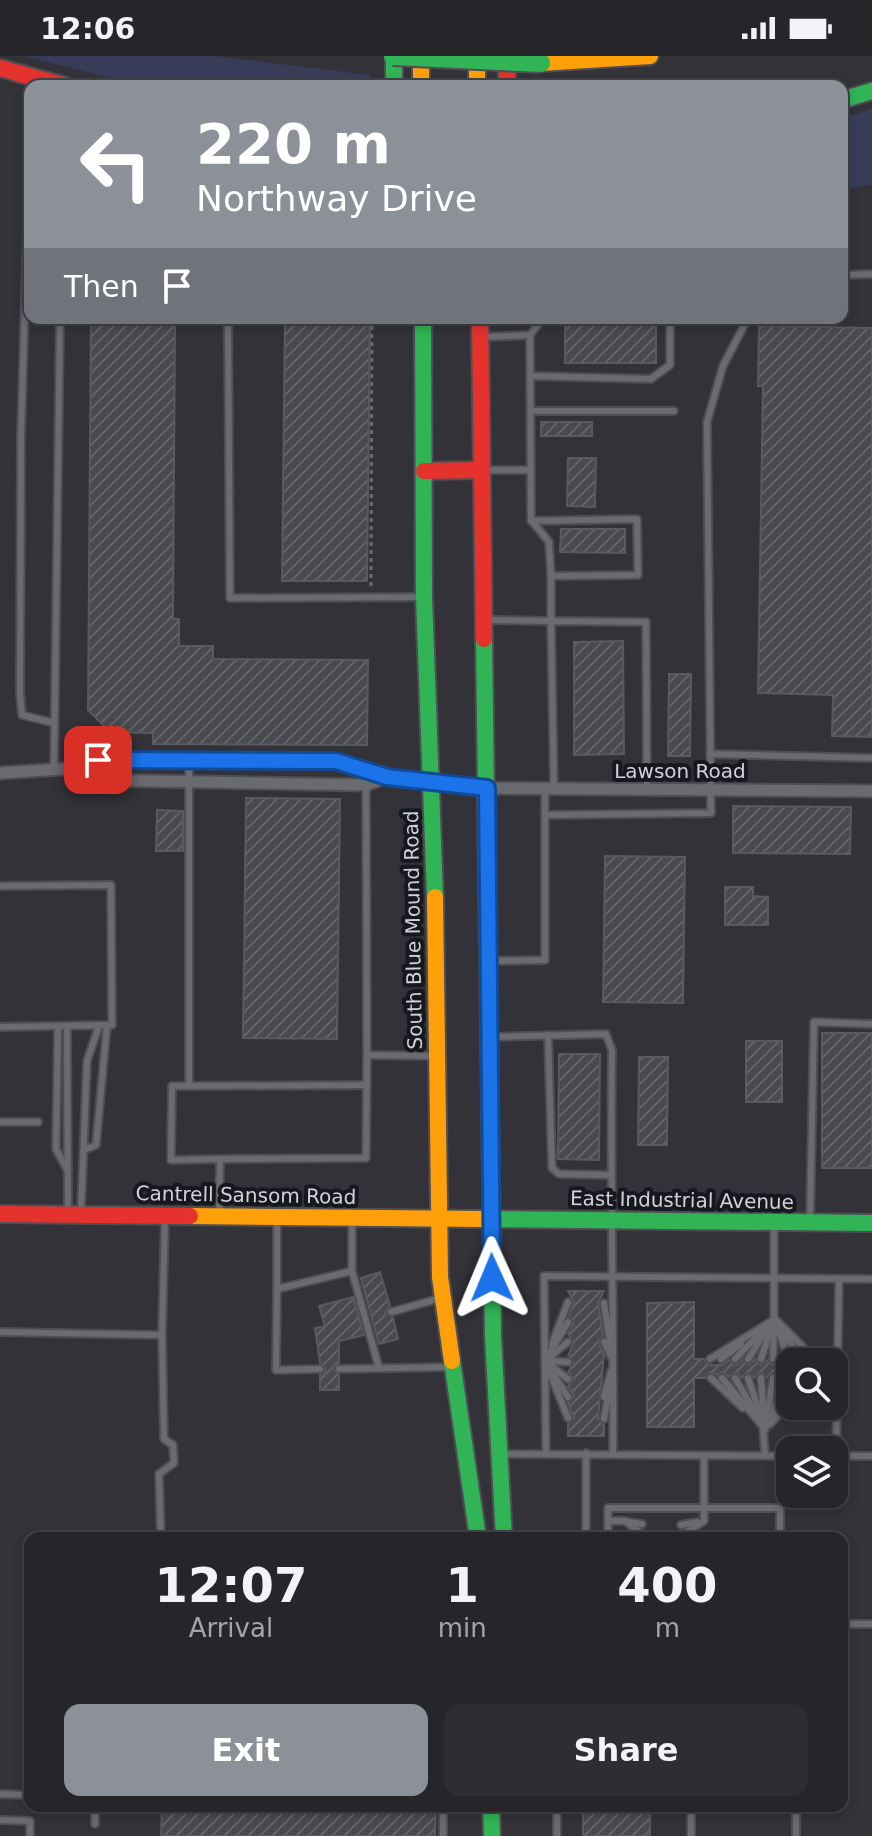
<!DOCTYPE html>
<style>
:root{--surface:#26262a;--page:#2e2e32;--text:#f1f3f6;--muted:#a4a5a8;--line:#424347;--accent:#8c9099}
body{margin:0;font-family:"DejaVu Sans",sans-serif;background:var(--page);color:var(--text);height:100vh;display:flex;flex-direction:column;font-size:30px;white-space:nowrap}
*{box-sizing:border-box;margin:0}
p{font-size:26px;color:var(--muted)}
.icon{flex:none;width:44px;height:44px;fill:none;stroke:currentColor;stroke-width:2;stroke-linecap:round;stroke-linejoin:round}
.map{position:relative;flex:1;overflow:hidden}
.sheet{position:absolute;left:24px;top:1476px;width:824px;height:280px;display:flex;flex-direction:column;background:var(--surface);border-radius:16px;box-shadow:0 4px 12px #0003,0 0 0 2px var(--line)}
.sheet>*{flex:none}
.hud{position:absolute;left:24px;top:24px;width:824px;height:244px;border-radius:16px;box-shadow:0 4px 12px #0003,0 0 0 2px var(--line);background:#8c9099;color:#fff;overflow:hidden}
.buttons{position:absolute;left:776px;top:1292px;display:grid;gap:16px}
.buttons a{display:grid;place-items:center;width:72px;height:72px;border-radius:16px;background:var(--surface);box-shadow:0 4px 12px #0003,0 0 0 2px var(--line);font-size:40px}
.pin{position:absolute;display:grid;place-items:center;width:68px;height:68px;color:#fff;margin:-34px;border-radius:16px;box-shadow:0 4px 12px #0006}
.me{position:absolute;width:88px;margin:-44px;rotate:359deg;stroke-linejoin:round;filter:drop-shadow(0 0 6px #0008)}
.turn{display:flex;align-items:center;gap:28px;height:168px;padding:0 40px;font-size:36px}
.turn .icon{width:104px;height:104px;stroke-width:2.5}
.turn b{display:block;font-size:56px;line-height:68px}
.then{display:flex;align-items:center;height:76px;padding:0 40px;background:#0003;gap:16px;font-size:30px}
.eta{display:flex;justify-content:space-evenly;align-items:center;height:136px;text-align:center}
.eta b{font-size:48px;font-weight:700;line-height:56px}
.action{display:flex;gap:16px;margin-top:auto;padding:16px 40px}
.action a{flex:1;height:92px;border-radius:16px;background:var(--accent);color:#fff;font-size:32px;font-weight:700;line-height:92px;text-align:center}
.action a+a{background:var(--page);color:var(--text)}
.status{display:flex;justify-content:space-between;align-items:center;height:56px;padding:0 40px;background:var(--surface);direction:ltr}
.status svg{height:22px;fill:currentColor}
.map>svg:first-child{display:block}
.green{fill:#393c59}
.building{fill:url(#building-hatch);stroke:#595a5e;stroke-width:2}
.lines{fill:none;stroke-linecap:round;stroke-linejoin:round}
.lane-casing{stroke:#4e4e54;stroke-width:10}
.street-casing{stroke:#4e4e54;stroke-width:15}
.fast-casing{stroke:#4e4e54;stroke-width:20}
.slow-casing{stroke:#4e4e54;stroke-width:20}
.jam-casing{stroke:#4e4e54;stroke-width:20}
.path{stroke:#696a6f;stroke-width:3;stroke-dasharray:4 4;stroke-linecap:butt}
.lane{stroke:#6a6b6f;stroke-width:6}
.street{stroke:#6a6b6f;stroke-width:11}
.fast{stroke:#30b455;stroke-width:16}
.slow{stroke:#ff9f0a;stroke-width:16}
.jam{stroke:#e5322d;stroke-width:16}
.fast-bridge-casing{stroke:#4e4e54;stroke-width:22;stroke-linecap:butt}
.fast-bridge{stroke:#30b455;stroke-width:18}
.route-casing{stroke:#114b97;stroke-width:20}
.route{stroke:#1a73e8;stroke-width:14}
.labels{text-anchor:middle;stroke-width:8;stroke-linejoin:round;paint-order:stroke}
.street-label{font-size:20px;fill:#d0d1d9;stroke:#17181e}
</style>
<div class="status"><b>12:06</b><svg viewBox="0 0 49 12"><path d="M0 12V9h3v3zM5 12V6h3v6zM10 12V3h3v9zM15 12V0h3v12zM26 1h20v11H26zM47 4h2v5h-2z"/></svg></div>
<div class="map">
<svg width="872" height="1780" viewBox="0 0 872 1780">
<defs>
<pattern id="building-hatch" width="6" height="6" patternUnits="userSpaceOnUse" patternTransform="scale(2)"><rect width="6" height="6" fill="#494a4f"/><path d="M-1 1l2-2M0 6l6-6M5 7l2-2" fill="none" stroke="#626368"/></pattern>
</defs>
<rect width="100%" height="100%" fill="#323238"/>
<g class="green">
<polygon points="24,0 215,0 370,19 371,30 141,30"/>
<polygon points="872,53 872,129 842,133 842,62"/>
</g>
<g class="building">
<polygon points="91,262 175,262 173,563 179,563 179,590 213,590 213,603 368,604 367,689 153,688 153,677 110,676 88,654"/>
<polygon points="285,262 370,262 367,525 282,525"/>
<rect x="565" y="262" width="91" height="45"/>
<polygon points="759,270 872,272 872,681 832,680 833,639 758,637 763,330 758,330"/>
<rect x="541" y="366" width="51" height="14"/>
<polygon points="568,402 596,402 595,451 567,450"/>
<polygon points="561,473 625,473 625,497 560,496"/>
<polygon points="623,585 624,698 574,699 574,586"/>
<polygon points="669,618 691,618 690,700 668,700"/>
<polygon points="246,742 340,743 337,983 243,982"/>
<polygon points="733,750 851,751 850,798 733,797"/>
<polygon points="157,754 183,755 183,795 156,795"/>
<polygon points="605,800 685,801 683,947 603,946"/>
<polygon points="725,831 753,831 753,840 768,841 768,869 725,869"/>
<rect x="822" y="977" width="50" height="135"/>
<rect x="746" y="985" width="36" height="61"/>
<polygon points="559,998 600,998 599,1104 558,1103"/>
<polygon points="639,1001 668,1001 667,1089 638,1089"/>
<polygon points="380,1216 390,1250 385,1257 393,1262 398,1283 379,1288 361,1222"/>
<polygon points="568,1235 604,1235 598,1247 603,1280 598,1286 604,1299 598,1363 604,1369 604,1380 568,1380 568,1368 574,1362 568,1347 574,1340 568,1330 574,1323 568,1316 574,1307 568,1300 574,1286 568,1278 574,1267 569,1260 574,1246"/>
<polygon points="353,1241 364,1279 339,1285 339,1307 333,1312 339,1319 339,1334 320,1334 320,1319 326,1314 320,1307 315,1272 325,1270 319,1250"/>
<polygon points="694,1246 694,1303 704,1303 709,1309 722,1309 729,1304 736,1309 742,1304 749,1309 755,1303 761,1309 767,1304 774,1309 782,1303 790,1309 790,1316 779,1322 772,1316 767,1322 760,1316 754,1322 747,1316 742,1322 736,1316 729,1321 723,1316 717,1319 710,1316 705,1322 694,1322 694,1371 647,1371 647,1247"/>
<polygon points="162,1750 436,1750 435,1780 161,1780"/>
<rect x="583" y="1750" width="67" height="30"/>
</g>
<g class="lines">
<g class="lane-casing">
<g id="lane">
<polyline points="30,76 21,379 20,638 22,659 54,667"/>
<polyline points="842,219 872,218"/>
<polyline points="228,271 230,542 424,541"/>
<polyline points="530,279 543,262"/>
<polyline points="483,281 530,279 531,465 637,463 638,519 551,520 551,565 487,564"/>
<polyline points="530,320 651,323 670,309 670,262"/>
<polyline points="531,355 674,355"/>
<polyline points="483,414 531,414"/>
<polyline points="532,465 549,486 551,520"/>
<polyline points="710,698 872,702"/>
<polyline points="189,703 189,1030 172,1030 171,1104 220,1103"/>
<polyline points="54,714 60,262"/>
<polyline points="366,730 367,999 434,1000"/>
<polyline points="545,733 545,759"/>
<polyline points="554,733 551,565 646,566 647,733"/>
<polyline points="0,830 111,829 112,969 0,971"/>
<polyline points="489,905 545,904 545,759 711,757 707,366 723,310 748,262"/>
<polyline points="58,970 56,1093 68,1115"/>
<polyline points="67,970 68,1158"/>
<polyline points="548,979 552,1112 559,1118 610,1119"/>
<path d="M490,981L606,978L612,994C610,1129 614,1263 613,1398"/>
<polyline points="189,1030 367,1029"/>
<polyline points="0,1066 38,1066"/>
<polyline points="84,1094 96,1089 107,969"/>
<polyline points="81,1156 87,1005 99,970"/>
<polyline points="219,1160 220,1103 366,1102 367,999"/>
<polyline points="277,1162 277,1233 352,1215 352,1162"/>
<polyline points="810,1164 814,966 872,968"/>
<polyline points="774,1167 774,1262 815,1303"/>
<polyline points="352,1215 379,1312"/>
<polyline points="277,1233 276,1314 320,1313"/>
<polyline points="604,1247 610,1287"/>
<polyline points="391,1256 441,1242"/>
<polyline points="568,1266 545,1305 568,1286"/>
<polyline points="778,1272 788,1303"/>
<polyline points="781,1273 801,1303"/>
<polyline points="0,1276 162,1279 165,1161"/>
<polyline points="604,1286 612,1302"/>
<polyline points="552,1288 568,1246"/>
<polyline points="710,1303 775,1263"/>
<polyline points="721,1303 741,1288"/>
<polyline points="735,1303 766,1271"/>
<polyline points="748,1303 765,1276"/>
<polyline points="761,1303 774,1263"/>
<polyline points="773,1303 774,1271"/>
<polyline points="545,1305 568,1306"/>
<polyline points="551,1310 568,1323"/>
<polyline points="339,1313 451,1311"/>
<polyline points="711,1322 743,1352"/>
<polyline points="722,1322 765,1373 735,1322"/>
<polyline points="748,1322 761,1361"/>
<polyline points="761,1322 764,1362"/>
<polyline points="773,1322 765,1373 788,1322"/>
<polyline points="568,1341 545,1305 568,1362"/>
<polyline points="604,1341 611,1315"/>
<polyline points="774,1359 790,1337"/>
<polyline points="604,1363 611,1323"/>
<polyline points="770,1368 790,1347"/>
<polyline points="763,1371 765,1399"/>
<polyline points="546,1397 544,1220 872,1223"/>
<polyline points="502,1398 790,1400"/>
<polyline points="834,1400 872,1400"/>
<polyline points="836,1400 839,1223"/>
<polyline points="608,1465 625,1465 642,1478"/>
<polyline points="628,1466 642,1468"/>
<polyline points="681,1469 698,1466"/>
<polyline points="682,1479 704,1465 704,1452 780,1452 780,1482"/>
<polyline points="161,1482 159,1418 174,1407 173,1389 164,1383 162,1279"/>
<polyline points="586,1482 586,1397"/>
<polyline points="608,1482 608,1452 704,1452 704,1399"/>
<polyline points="842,1568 872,1568"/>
<polyline points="0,1738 30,1739"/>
<polyline points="95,1750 95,1768"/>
<polyline points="443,1750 443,1780"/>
<polyline points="557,1750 557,1780"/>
<polyline points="691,1750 691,1780"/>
<polyline points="796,1750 796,1780"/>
<polyline points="0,1764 30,1765 30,1780"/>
</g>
</g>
<g class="street-casing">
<g id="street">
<polyline points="77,712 99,724 366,729 387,721"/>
<polyline points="0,717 77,712 98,704 336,705 387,721 487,732 872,735"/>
</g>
</g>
<g class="fast-casing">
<g id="fast">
<polyline points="394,0 394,30"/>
<polyline points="842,44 872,35"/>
<polyline points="423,262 424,541 435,841"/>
<polyline points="484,583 493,1280 504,1482"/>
<polyline points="483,1163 872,1167"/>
<polyline points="452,1305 478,1482"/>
<polyline points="491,1750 492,1780"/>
</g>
</g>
<g class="slow-casing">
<g id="slow">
<polyline points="421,0 421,30"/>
<polyline points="477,0 477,30"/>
<polyline points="541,7 650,0"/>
<polyline points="435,841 440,1221 452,1305"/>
<polyline points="190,1160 483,1163"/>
</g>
</g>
<g class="jam-casing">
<g id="jam">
<polyline points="507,0 507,30"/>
<polyline points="0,12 29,20"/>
<polyline points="17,17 66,30"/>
<polyline points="480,262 484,583"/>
<polyline points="424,415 481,414"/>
<polyline points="0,1158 190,1160"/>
</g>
</g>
<polyline class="path" points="371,530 372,262"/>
<use href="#lane" class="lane"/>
<use href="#street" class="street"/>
<use href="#fast" class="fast"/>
<use href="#slow" class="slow"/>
<use href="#jam" class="jam"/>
<g class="fast-bridge-casing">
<polyline id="fast-bridge" points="393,0 541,7"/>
</g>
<use href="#fast-bridge" class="fast-bridge"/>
</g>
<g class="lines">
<g class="route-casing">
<polyline id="route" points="98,704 336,705 387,721 487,732 492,1222"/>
</g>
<use href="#route" class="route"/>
</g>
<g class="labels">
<g class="street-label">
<text x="680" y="722">Lawson Road</text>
<text transform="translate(413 874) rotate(-91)" y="7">South Blue Mound Road</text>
<text transform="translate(246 1139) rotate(1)" y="7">Cantrell Sansom Road</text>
<text transform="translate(682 1144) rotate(1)" y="7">East Industrial Avenue</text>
</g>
</g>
</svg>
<div class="buttons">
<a><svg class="icon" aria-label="search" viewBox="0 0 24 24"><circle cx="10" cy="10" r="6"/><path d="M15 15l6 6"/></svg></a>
<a><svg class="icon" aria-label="layers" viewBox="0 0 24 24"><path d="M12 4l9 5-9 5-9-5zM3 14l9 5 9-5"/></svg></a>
</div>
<div class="pin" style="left:98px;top:704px;background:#d93025"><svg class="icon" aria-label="arrive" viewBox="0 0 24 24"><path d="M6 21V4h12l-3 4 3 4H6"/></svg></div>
<svg class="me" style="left:492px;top:1222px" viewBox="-20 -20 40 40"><path d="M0-17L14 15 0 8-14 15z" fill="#1a73e8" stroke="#fff" stroke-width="4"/></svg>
<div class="hud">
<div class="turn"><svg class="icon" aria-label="left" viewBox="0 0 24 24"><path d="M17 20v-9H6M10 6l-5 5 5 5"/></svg><div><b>220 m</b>Northway Drive</div></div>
<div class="then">Then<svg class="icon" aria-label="arrive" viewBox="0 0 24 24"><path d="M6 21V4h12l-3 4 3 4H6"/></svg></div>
</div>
<section class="sheet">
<div class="eta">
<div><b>12:07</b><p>Arrival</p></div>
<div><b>1</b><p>min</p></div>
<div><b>400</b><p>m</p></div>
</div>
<div class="action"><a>Exit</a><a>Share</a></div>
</section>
</div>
